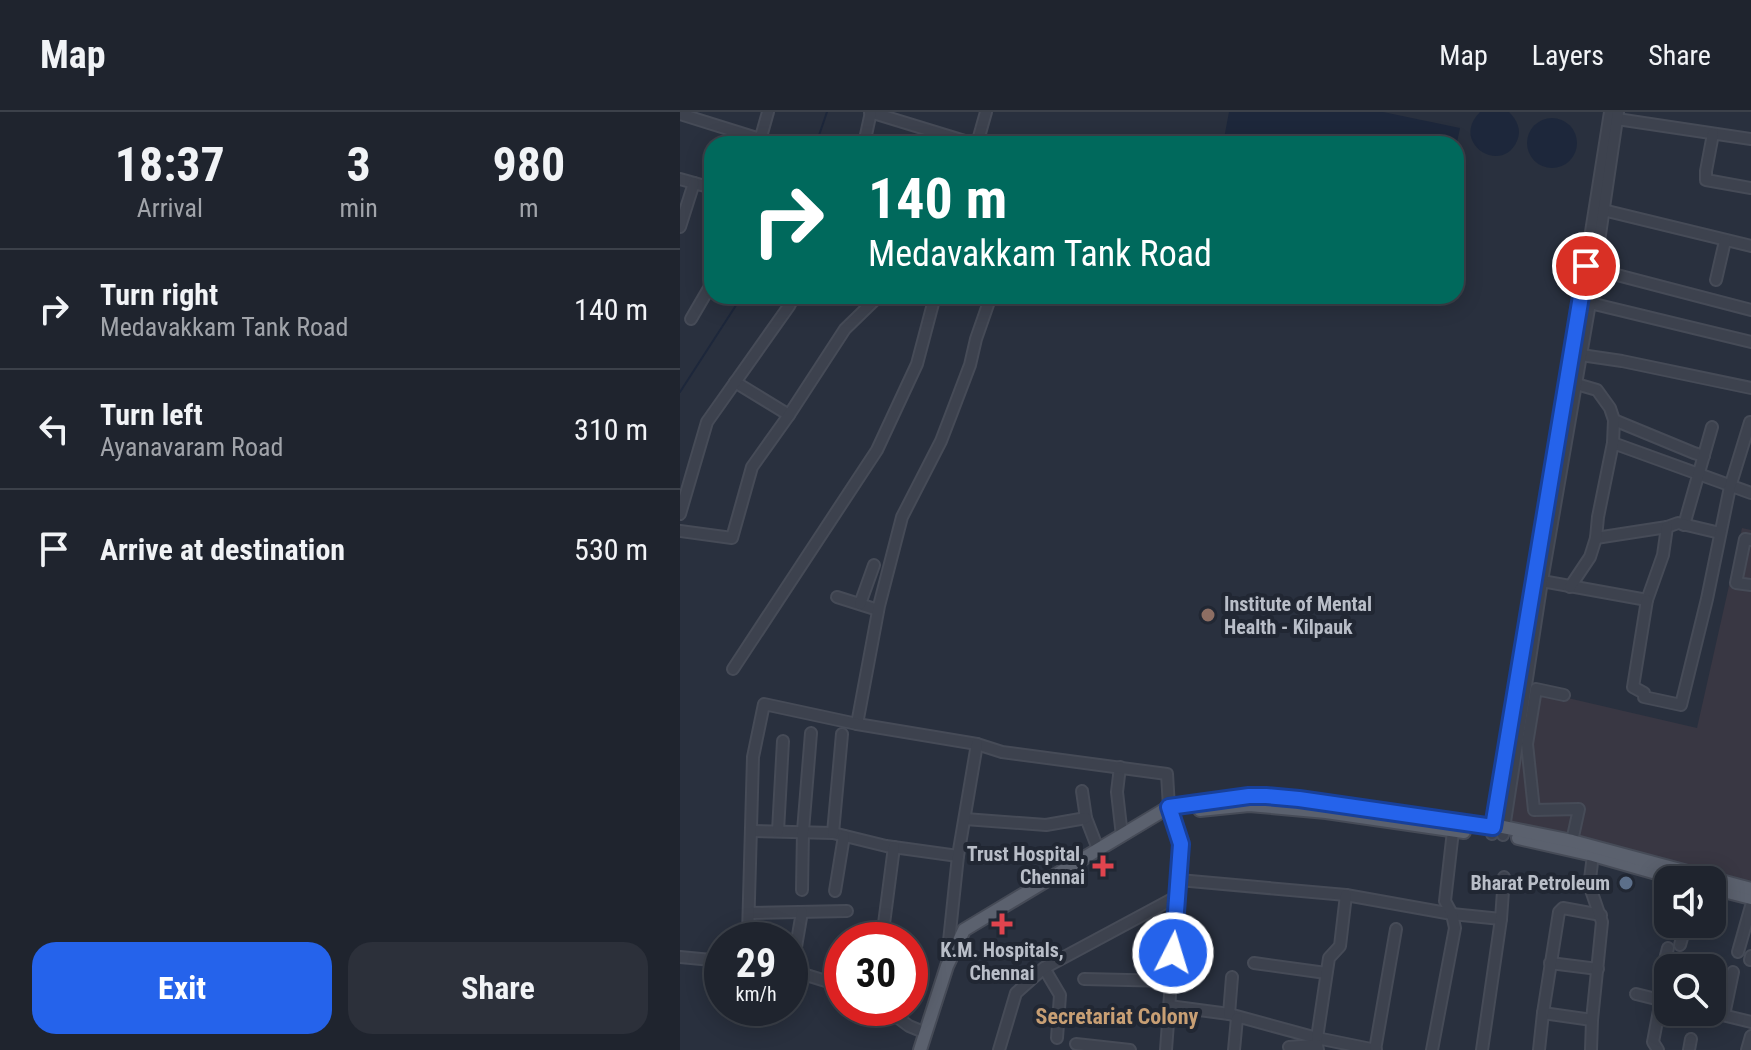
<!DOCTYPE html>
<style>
:root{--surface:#1f242e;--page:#2c303a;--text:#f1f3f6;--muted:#a1a4aa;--line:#3c414a;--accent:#2563eb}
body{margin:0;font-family:"Roboto Condensed",sans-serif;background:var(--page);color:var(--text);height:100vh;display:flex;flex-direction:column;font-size:30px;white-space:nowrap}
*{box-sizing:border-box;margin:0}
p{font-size:26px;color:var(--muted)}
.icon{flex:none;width:44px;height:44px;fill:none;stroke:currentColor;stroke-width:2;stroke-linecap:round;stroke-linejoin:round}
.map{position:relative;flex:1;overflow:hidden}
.sheet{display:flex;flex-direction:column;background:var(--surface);width:680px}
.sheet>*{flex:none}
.guide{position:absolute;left:24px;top:24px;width:760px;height:168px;border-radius:24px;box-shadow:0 4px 20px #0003,0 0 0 2px var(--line);background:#00695c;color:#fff;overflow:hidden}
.tools{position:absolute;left:974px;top:754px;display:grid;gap:16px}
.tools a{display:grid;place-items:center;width:72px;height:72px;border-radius:16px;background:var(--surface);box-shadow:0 4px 20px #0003,0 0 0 2px var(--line);font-size:40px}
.speed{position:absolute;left:24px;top:810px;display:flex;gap:16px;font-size:40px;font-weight:700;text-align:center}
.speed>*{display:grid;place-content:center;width:104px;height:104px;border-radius:50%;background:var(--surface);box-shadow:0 4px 20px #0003,0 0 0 2px var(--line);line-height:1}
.speed small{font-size:20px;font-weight:400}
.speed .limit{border:12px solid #d22;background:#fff;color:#111}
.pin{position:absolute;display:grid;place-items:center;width:68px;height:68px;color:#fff;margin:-34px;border:4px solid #fff;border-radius:50%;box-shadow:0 2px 8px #0007}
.me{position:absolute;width:88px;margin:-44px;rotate:5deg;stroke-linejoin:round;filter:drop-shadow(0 0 6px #0008)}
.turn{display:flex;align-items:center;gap:28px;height:168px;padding:0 32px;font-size:36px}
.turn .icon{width:104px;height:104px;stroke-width:2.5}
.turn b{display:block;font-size:56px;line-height:68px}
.eta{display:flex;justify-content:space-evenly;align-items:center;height:136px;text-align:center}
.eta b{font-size:48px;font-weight:700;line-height:56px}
.cta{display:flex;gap:16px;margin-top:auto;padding:16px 32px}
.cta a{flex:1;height:92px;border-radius:24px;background:var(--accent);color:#fff;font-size:32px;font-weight:700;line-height:92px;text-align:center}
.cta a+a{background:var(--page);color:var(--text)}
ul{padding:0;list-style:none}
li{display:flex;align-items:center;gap:24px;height:120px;padding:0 32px;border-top:2px solid var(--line)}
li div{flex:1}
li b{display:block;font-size:30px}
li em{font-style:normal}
header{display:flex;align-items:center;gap:48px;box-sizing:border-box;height:112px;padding:0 40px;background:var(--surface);border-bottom:2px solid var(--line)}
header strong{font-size:38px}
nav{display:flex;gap:44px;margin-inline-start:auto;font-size:28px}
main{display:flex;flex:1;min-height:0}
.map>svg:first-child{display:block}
.medical{fill:#393743}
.water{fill:#1d273b}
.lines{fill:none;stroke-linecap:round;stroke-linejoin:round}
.stream{stroke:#1d273b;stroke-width:2}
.minor-casing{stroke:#464b57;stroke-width:14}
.major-casing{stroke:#464b57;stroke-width:16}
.minor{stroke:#3d424e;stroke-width:10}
.major{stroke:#5b616e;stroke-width:12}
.route-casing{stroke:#184099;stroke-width:20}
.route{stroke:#2563eb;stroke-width:14}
.education-dot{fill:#8d6e63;stroke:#212733;stroke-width:3}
.health-dot{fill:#e0444e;stroke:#212733;stroke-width:3}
.service-dot{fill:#5c6f8a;stroke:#212733;stroke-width:3}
.labels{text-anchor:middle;stroke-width:8;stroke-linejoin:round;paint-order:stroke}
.poi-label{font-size:20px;font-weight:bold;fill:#b9bec8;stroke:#212733;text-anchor:end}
.neighbourhood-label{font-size:22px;font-weight:bold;fill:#c89f74;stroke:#212733}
</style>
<header>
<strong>Map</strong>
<nav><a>Map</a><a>Layers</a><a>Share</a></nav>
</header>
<main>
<section class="sheet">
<div class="eta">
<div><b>18:37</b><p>Arrival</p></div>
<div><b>3</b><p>min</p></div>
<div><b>980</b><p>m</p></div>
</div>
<ul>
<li><svg class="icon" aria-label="right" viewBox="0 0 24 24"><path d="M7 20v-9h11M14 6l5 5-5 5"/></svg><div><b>Turn right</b><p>Medavakkam Tank Road</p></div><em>140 m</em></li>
<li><svg class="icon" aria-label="left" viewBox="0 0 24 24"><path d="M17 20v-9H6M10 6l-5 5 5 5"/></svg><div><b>Turn left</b><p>Ayanavaram Road</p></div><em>310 m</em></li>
<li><svg class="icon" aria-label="arrive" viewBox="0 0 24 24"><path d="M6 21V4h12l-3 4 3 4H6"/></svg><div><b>Arrive at destination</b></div><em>530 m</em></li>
</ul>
<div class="cta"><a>Exit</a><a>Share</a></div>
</section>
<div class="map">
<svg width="1071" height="938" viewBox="0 0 1071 938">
<rect width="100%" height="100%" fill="#29303e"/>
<polygon class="medical" points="1062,416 1071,418 1071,774 987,748 826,710 849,577 1017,616"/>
<g class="water">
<polygon points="549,0 703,0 780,16 776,35 776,32 543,32"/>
<path d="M800,0H829C837,8 842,18 837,29C822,64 769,31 800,0Z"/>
<circle cx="872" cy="31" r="25"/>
</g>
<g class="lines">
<g class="stream">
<polyline points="136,32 147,0"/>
<polyline points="0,280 62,184"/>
</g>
<g class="minor-casing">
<g id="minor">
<polyline points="190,0 288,30"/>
<polyline points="0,2 80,27"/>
<polyline points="937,7 1071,27"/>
<polyline points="1033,22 1026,59 1026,68 1071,76"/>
<polyline points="79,32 88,0"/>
<polyline points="184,32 191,0"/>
<polyline points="297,32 306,0"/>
<polyline points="0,67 32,76"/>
<polyline points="923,98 1071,134"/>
<polyline points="0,115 14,71"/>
<polyline points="914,157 1071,198"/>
<polyline points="1036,168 1045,129"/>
<polyline points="910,191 1071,230"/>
<polyline points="11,207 32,171"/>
<polyline points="901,243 942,249 1071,276"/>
<polyline points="55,270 109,303"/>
<polyline points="934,308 1014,341 1024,344"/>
<polyline points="933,331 1071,381"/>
<polyline points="0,402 27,310 109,194 114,184"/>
<polyline points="1004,413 1032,315"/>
<polyline points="0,419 52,426 72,355 109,303 165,217 199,184"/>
<polyline points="916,426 987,415 998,411 1040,421"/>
<polyline points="1071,428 1065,427 1056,471 1071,473"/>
<polyline points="862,469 967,488 983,443 987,415"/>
<polyline points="890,475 910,445 916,426 918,405 933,331 934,308 930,296 917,278 893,271"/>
<polyline points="157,485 198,498"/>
<polyline points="967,488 953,575 964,581 964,585 1001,593 1027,487 1050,375 1070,310"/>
<polyline points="180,492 194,453"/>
<polyline points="53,557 197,338 237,252 255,184"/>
<polyline points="884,583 856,577 847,632 854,698 899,697 892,729"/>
<polyline points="177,612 199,494 222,405 261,329 271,303 290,253 296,227 311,184"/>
<polyline points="440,655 437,680 442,724"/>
<polyline points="402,679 406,706 418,737"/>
<polyline points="285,707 366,713 406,706"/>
<polyline points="71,719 153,721 206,734 278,744"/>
<polyline points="98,719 103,629"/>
<polyline points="153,721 162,622"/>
<polyline points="812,722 840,541 865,410 930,0"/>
<polyline points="823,723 862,469 910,191 938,0"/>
<polyline points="499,768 666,783 772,802 821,807"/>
<polyline points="122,778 123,719 131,621"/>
<polyline points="155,779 164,724"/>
<polyline points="69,801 167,799"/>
<polyline points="68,822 73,645 84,592 177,612 297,632 322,640 487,662 489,695 501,732 486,938"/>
<polyline points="202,827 214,735"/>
<polyline points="1000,833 1006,812"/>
<polyline points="988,836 983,855 988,859"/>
<polyline points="1058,840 1071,794"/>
<polyline points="0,845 42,849"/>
<polyline points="267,848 278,744 297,632"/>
<polyline points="1070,848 1071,844"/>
<polyline points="574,851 646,861"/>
<polyline points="870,851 918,857"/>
<polyline points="364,856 380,883 377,926"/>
<polyline points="110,858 162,874"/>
<polyline points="112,858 122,800"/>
<polyline points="404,867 491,869"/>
<polyline points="956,882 988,890"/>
<polyline points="489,894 549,902 637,926 696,938"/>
<polyline points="205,896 229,914 246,921"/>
<polyline points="1030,900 1071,910"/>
<polyline points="863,901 912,908"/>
<polyline points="549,902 552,865"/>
<polyline points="1044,903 1053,860"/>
<polyline points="637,926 649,846 660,834 666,783"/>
<polyline points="396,932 450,938"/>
<polyline points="609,935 634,933 637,933 638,938"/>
<polyline points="319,938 336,881 364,856 498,784"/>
<polyline points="554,938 557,906"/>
<polyline points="695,938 716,817"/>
<polyline points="752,938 775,816 772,802 765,789 773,719"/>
<polyline points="802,938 821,807 824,765"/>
<polyline points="859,938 863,901 879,800 883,796 921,803"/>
<polyline points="911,938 912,908 922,810 911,778 910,767 913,743"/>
<polyline points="978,938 973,930 981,888"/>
<polyline points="1009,938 1011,927"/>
<polyline points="1067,938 1071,924"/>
</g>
</g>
<g class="major-casing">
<g id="major">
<polyline points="520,698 569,693 646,700 784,720"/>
<polyline points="838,726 913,743 1001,768"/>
<polyline points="1032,776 1071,786"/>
<polyline points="240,938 267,854 284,818 489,695 569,684 586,684 619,687 774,711 823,715 892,729 1071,777"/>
</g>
</g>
<use href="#minor" class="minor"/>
<use href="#major" class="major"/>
</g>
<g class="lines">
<g class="route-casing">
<path id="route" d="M493,841L501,732L489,695L569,684H586L619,687L813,715C843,528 876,341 906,154"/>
</g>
<use href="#route" class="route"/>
</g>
<circle class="education-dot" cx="528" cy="503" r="8"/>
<g class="health-dot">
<path d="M419 742h8v8h8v8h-8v8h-8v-8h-8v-8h8z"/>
<path d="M318 800h8v8h8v8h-8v8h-8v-8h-8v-8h8z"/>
</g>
<circle class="service-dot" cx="946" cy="771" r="8"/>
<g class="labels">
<g class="poi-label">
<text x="544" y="499" text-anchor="start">Institute of Mental<tspan x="544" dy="23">Health - Kilpauk</tspan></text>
<text x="405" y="749">Trust Hospital,<tspan x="405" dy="23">Chennai</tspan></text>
<text x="930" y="778">Bharat Petroleum</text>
<text x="322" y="845" text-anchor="middle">K.M. Hospitals,<tspan x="322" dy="23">Chennai</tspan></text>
</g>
<g class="neighbourhood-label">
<text x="437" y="912">Secretariat Colony</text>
</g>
</g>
</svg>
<div class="tools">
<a><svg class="icon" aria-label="sound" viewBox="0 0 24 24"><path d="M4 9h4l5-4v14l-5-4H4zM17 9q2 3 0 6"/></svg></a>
<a><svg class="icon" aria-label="search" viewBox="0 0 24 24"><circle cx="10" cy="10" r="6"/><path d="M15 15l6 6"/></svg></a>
</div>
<div class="speed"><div>29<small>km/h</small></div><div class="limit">30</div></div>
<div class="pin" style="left:906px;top:154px;background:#d93025"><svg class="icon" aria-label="arrive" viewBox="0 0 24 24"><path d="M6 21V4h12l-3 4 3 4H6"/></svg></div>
<svg class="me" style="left:493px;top:841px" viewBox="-20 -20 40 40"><circle r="17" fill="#2563eb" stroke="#fff" stroke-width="3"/><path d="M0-11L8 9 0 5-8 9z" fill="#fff"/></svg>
<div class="guide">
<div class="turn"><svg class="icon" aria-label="right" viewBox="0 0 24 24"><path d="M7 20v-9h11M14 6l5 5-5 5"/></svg><div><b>140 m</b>Medavakkam Tank Road</div></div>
</div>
</div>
</main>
